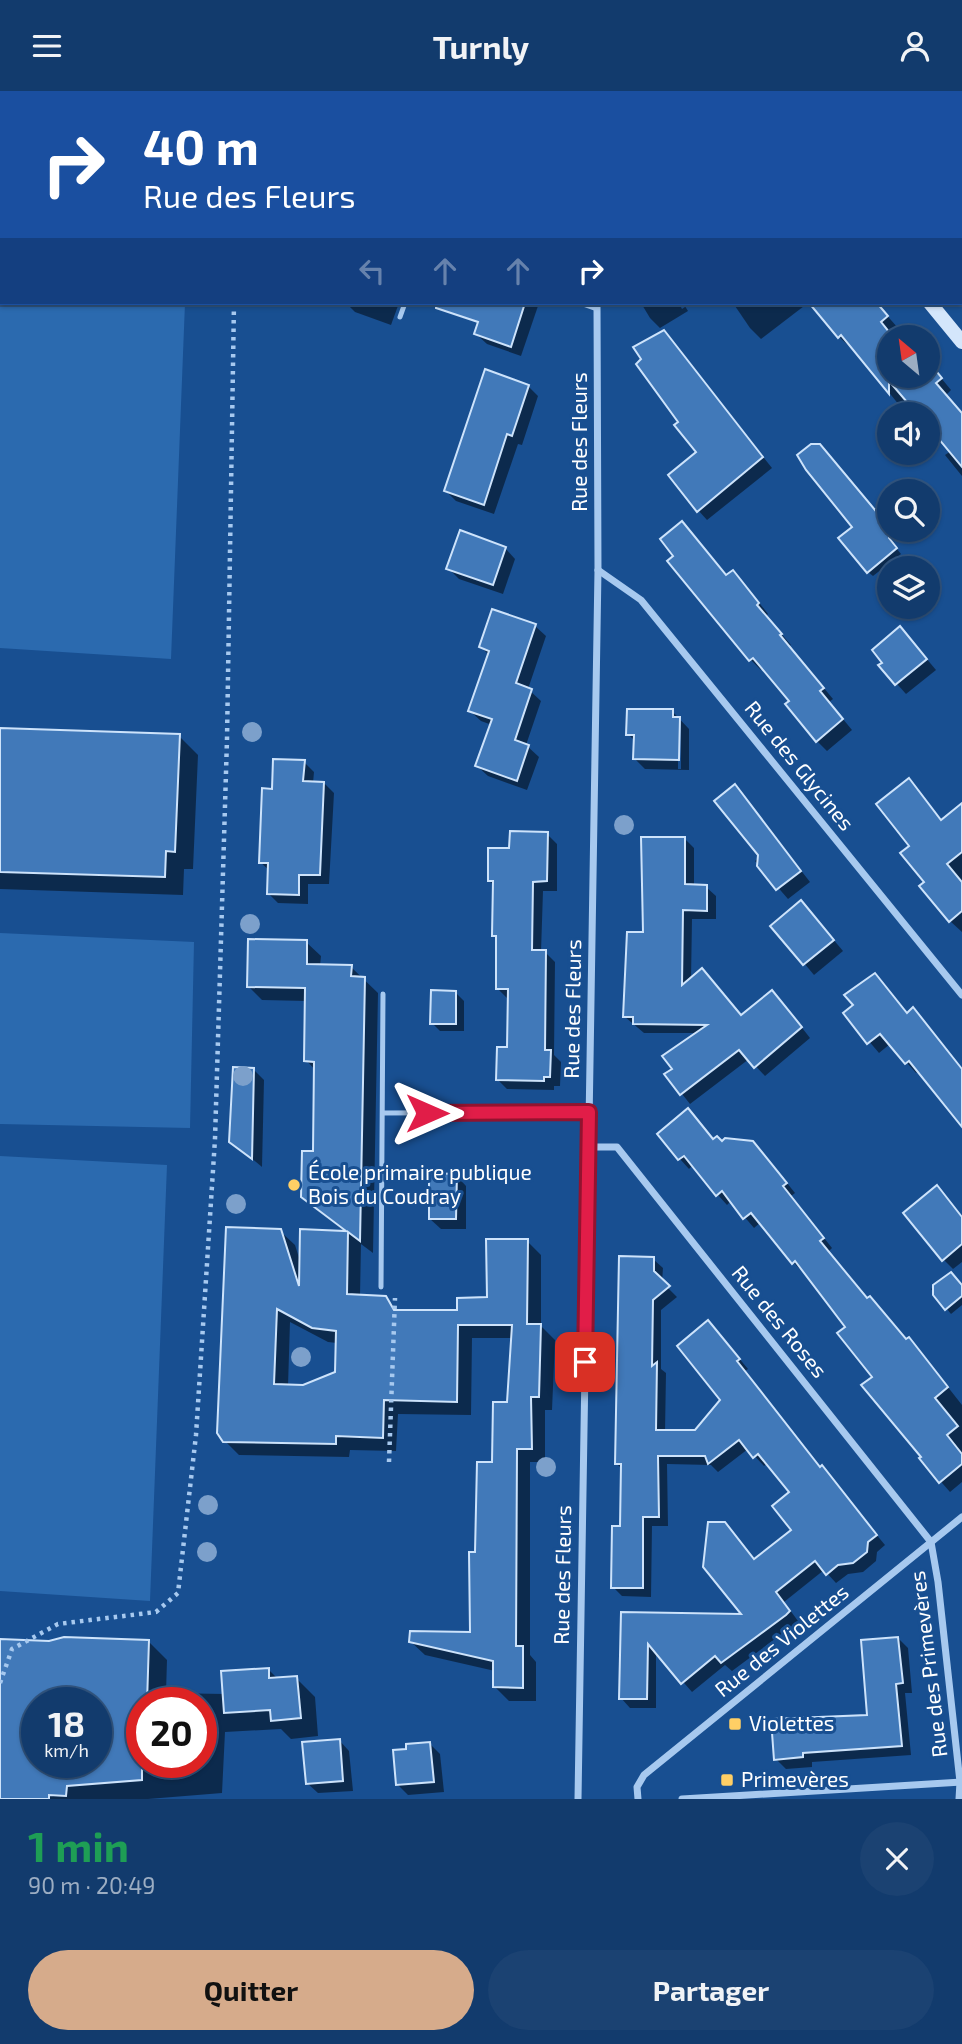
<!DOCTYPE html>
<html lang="fr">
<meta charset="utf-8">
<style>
:root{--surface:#123b6d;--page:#1b4272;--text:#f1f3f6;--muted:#9cadc2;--line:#315580;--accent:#d6ab8b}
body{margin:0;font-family:"Exo 2",sans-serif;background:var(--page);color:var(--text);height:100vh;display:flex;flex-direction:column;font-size:26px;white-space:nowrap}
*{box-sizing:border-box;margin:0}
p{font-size:23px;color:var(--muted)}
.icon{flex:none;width:38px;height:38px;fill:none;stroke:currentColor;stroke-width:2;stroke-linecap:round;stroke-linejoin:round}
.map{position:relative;height:1708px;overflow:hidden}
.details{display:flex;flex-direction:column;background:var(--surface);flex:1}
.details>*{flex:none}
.banner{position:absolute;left:0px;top:0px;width:962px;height:214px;box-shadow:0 2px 5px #0004,0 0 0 2px var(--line);background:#1a4fa0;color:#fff;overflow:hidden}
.needle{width:46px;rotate:331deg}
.controls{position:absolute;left:877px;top:234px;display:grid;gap:14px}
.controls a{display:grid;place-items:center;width:63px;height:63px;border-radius:50%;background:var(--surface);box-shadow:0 2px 5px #0004,0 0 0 2px var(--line);font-size:35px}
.speed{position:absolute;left:21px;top:1596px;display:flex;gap:14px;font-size:35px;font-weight:700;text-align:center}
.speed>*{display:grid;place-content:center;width:91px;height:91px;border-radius:50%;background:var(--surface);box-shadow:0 2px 5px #0004,0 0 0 2px var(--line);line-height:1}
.speed small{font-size:18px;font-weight:400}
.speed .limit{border:10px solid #d22;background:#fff;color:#111}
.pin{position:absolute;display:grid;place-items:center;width:60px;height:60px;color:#fff;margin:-30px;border-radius:14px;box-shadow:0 4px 10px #0006}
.me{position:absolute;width:77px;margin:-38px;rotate:90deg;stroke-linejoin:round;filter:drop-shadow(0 0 5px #0008)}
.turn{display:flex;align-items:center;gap:24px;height:147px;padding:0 28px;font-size:32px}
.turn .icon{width:91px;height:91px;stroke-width:2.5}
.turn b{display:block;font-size:49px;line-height:60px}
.lanes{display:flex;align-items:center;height:66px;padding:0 28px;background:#0003;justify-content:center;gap:35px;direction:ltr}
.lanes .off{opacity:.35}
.round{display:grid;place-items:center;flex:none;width:74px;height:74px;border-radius:37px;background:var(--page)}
.headline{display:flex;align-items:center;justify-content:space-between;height:119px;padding:0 28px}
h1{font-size:42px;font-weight:700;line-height:52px;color:#1e9e55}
.primary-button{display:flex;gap:14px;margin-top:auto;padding:14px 28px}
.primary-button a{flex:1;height:80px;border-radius:42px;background:var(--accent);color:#111;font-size:28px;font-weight:700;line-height:80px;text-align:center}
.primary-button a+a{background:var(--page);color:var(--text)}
header{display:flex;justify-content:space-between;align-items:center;height:91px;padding:0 28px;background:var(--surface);font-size:32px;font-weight:700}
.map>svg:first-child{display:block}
.green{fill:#2b6aaf}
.shadow{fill:#0007;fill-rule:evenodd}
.building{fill:#4179b9;stroke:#cde3fb;stroke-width:2;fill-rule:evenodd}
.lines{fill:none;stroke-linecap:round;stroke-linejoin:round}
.path{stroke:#a7c9ef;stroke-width:4.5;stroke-dasharray:3.5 5;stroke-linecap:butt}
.lane{stroke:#a7c9ef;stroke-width:5}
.street{stroke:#a7c9ef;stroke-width:7}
.secondary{stroke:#d4e6fb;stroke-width:14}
.tree{fill:#7ca0cb}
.route-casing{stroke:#92132f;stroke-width:18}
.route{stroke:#e11d48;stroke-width:12}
.poi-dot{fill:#ffcf65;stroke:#184f91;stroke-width:2.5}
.labels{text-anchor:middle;stroke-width:6;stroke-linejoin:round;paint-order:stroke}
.street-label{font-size:21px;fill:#fff;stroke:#184f91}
.poi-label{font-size:21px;fill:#fff;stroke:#184f91;text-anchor:start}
</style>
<header><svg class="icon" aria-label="menu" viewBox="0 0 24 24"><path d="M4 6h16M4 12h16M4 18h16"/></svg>Turnly<svg class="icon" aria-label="person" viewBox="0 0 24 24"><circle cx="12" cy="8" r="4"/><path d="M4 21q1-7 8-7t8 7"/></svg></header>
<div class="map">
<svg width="962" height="1708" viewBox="0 0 962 1708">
<rect width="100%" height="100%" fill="#184f91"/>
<g class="green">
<polygon points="0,76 2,212 185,212 171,568 0,557"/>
<polygon points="0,842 194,851 190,1037 0,1033"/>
<polygon points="0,1065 167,1074 150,1510 0,1500"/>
</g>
<g class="shadow">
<polygon points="473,0 519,0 520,2 472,2"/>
<polygon points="664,0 709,0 710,2 665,2"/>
<polygon points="935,0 962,0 962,33 961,2"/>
<polygon points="346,212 399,212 391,234 355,221"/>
<polygon points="487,212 539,212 521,265 487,253 476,243"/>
<polygon points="641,212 679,212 682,218 685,216 683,212 688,220 660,237 650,227"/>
<polygon points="733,212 808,212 761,248 750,237"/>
<polygon points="811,212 876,212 898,237 889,247 889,285 928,285 928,271 951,299 946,304 962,322 962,385 945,364 951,360 930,335 928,337 928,324 907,324 852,255 850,256 839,246"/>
<polygon points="664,241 772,377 707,429 698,419 698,361 680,331"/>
<polygon points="528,295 538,305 522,354 518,353 494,423 456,410 446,400"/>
<polygon points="874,430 901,463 873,485 868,481"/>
<polygon points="692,442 727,485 743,491 768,523 766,525 791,554 789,555 833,608 829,611 852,639 827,660 817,650 792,610 763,576 761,579 751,569"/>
<polygon points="505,457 515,468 503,503 459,488 448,477"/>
<polygon points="535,535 546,545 528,598 541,610 526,654 539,666 527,699 488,685 477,675 492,634 481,630 470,620 489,564 481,556"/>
<polygon points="910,548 936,579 906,603 881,575"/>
<path d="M672,620L689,638V679L645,678L635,668V650L628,643ZM678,628L681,632V678H678Z"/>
<polygon points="0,638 179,645 198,664 193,778 184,778 183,804 0,798"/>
<polygon points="304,671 314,681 313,692 324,692 334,702 329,793 308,793 308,813 278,812 268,802 270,780 260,771 273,700"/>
<polygon points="908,689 943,730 962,714 962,841 950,830 927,792 911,756"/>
<polygon points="735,695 810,791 788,808 755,770 761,765"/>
<polygon points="547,743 557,753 557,800 543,800 541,861 545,861 555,871 554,964 561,971 560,995 554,995 554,999 507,998 497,988 509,958 508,908 498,898 498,848 494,844 495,795 489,790 511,759"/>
<polygon points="685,748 694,757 694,795 706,796 716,805 716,828 692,828 691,889 702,879 742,926 782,911 810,947 765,985 749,968 690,1013 667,984 674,978 697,942 644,942 625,926 644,842"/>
<polygon points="811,822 843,860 814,884 773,835"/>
<path d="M306,851L321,865L320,875L351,876L378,902L373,1162L361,1153L360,1205L385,1207L399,1221L459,1220L488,1208L527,1150L541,1164V1235L555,1249L552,1319H545V1371H530V1564L536,1571V1610H509L495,1596V1580L425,1564L410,1550L472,1542L477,1463L494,1373L509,1313L513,1247H472L471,1324L398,1323L396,1360L350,1359L349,1366L239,1364L225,1350L280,1140L295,1154L301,1173L346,1141L317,1119L303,1105L314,1062L316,980L306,969L307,910L262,909L248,895ZM290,1231L328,1251L337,1252L336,1282L304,1296L288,1295Z"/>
<polygon points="455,901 464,910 464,940 440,940 432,932"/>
<polygon points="845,922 908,923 923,929 962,978 962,1034 919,980 916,982 890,953 879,962"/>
<polygon points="254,979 264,989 262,1076 231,1050"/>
<polygon points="688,1019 714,1049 722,1052 753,1052 763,1062 795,1102 791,1105 832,1157 828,1161 868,1209 907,1250 918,1258 962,1314 962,1391 950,1401 921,1368 923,1366 847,1237 805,1180 803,1181 793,1171 761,1131 754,1137 731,1110 727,1114 718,1104 693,1074 689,1078 680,1068"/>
<polygon points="456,1084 466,1095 466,1138 441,1138 430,1128"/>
<polygon points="946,1106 962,1126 962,1171 953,1178 944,1169"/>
<polygon points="653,1168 663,1177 662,1191 677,1206 661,1219 661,1278 666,1282 665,1341 696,1341 723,1309 717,1241 748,1278 745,1280 821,1377 885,1454 877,1461 876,1470 863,1481 848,1483 836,1492 824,1479 784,1511 798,1530 795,1533 732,1580 725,1574 692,1601 656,1560 656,1617 630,1617 621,1607 623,1523 745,1525 734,1443 755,1469 793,1440 792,1401 768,1372 764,1375 748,1358 718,1381 711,1374 667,1373 668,1435 652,1435 651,1506 622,1505 613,1496 622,1436 622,1378 617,1373"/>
<polygon points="951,1183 962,1195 962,1214 951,1223 931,1198"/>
<polygon points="898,1547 908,1557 912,1602 905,1602 911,1664 812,1671 812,1676 786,1678 776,1668 869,1626"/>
<path d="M0,1550H148L167,1569L166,1602L225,1603L268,1578L278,1588L296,1587L315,1606L318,1645L291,1648L281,1638L225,1641L222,1702L148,1708H0ZM37,1612H96V1671H37ZM142,1612H201V1671H142Z"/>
<polygon points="339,1649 349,1660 353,1700 318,1702 307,1692"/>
<polygon points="430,1653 440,1663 444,1701 408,1704 397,1693 408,1659"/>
</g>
<g class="building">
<polygon points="436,212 525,212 511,256 474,243 478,231 436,217"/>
<polygon points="809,212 877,212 888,225 881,231 894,247 889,247 889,285 928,285 928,270 942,287 936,292 962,322 962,376 928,335 928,324 918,324 889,290 889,303 841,244 838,247"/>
<polygon points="664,239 763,366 697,421 668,384 696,361 674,334 678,331 636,273 641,268 633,256"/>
<polygon points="485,278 529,294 512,345 507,343 484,414 444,400"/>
<polygon points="811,353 820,353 875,419 889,407 889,447 897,457 867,482 838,447 852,436 806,379 797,364"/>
<polygon points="682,430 726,484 733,479 759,512 757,514 782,543 780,544 824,597 820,600 843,628 816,651 785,613 789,610 753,567 749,570 667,470 673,465 660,448"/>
<polygon points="460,439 506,456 493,494 446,478"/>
<polygon points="492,518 536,533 516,592 532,598 515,649 529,654 517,690 475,675 492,628 468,620 489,560 479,556"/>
<polygon points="900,535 927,568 895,594 878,574 882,572 872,559"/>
<polygon points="627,618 673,618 673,626 680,626 679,669 633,668 634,644 626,644"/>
<polygon points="0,637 180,643 175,761 166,760 165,786 0,781"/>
<polygon points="273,668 305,669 303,690 324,691 320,784 299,784 299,804 267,803 268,772 259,772 262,697 272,698"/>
<polygon points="909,687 941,729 962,712 962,761 947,773 962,791 962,820 949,831 919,795 924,791 900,762 909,755 876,713"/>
<polygon points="735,693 801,780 776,799 757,775 758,764 714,710"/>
<polygon points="510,740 548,741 547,790 533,791 532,859 546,859 545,959 551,959 550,986 544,986 544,990 496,989 497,956 507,956 508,898 496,898 496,845 492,845 493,790 488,790 488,757 509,757"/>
<polygon points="641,746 685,746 685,793 707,794 707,820 683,819 682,894 702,877 741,924 772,899 802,936 754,977 739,959 680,1004 664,983 672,978 662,965 707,934 633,933 633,926 623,926 627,841 643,841"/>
<polygon points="801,809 834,849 803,874 770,835"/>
<path d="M248,848L307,849V873L352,874L351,885L365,886L360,1150L348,1141L347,1203L386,1205L394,1219H457V1207L487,1206L486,1148H528L527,1233H541L539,1306H531L532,1358H517L516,1555H523V1597L493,1596V1570L409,1551L410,1540L470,1541L469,1461H475L477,1371H492L493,1311H507L512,1234H458L457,1311L384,1309L383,1347L336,1345V1353L223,1351L217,1342L226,1136L281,1138L299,1195L300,1138L346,1140L301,1106L302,1060H313L314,971L304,970L305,897L247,896ZM277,1218L312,1237L336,1240L335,1281L303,1294L274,1293Z"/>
<polygon points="875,882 907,922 913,916 962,978 962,1036 909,970 905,973 880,943 867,953 843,922 853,914 844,904"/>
<polygon points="431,899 456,900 456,933 430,933"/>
<polygon points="233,976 254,977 252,1068 229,1051"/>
<polygon points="688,1017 713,1048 717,1045 722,1050 725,1047 753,1050 787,1092 783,1095 824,1147 820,1150 867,1207 870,1205 906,1248 909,1246 948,1296 935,1307 958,1335 947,1344 962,1363 962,1373 939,1392 919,1367 921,1366 861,1294 872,1286 837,1242 845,1236 795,1170 792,1173 751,1122 743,1128 722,1100 716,1105 684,1065 678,1069 657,1043"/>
<polygon points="429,1082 457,1083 456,1128 429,1128"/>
<polygon points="937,1094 962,1126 962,1153 942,1170 903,1122"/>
<polygon points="619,1165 654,1166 654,1180 670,1195 653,1209 652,1275 657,1271 656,1339 695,1339 720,1309 677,1255 708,1229 740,1268 737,1270 820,1376 822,1374 877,1444 868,1451 867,1461 853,1472 838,1474 826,1484 815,1470 776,1501 790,1520 786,1524 721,1572 715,1565 681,1593 648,1553 647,1608 619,1608 621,1521 741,1523 703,1476 708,1431 725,1431 754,1468 791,1439 772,1415 789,1401 758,1363 753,1367 739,1349 708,1373 705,1365 658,1365 659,1426 643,1426 643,1497 611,1497 612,1435 620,1435 621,1373 615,1373"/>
<polygon points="951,1181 962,1194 962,1205 945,1219 933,1204 933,1194"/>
<path d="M64,1546L149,1549L147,1612H142V1689L67,1695L66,1705L49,1704V1708H0V1548L49,1550ZM37,1612H96V1671H37Z"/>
<polygon points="898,1546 903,1592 896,1593 902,1655 803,1662 803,1666 774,1669 771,1628 867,1624 861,1549"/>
<polygon points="269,1577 269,1587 297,1585 301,1627 271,1630 270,1619 224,1622 221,1580"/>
<polygon points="340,1648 343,1690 306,1693 302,1651"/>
<polygon points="430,1651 434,1691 396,1694 393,1659 406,1658 406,1653"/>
</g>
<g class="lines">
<g class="path">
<polyline points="237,2 237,0"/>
<polyline points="961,132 962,131"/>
<polyline points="389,1371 395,1207"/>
<polyline points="0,1592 12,1558 58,1533 156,1521 178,1502 196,1344 215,1048 227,648 234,212"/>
</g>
<g class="lane">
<polyline points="580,212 597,218"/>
<polyline points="400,226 405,212"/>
<polyline points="383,1022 589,1021"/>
<polyline points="381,1196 383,903"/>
</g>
<g class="street">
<polyline points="600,2 600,0"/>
<polyline points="598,479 641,509 962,904"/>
<polyline points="589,1056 617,1056 931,1451 938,1491 960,1691 959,1708"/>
<polyline points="578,1708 598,479 597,212"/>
<polyline points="638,1708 637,1696 644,1684 962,1426"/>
<polyline points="682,1708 962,1691"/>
</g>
<g class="secondary">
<polyline points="759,0 760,2"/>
<polyline points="930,212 962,251"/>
</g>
</g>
<g class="tree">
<circle cx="252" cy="641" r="10"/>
<circle cx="624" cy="734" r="10"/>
<circle cx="250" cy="833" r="10"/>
<circle cx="243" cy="985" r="10"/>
<circle cx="236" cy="1113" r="10"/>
<circle cx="301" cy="1266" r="10"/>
<circle cx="546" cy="1376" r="10"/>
<circle cx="208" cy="1414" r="10"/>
<circle cx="207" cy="1461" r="10"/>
</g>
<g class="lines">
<g class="route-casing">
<polyline id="route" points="427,1022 589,1021 585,1271"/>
</g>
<use href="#route" class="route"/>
</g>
<g class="poi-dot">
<circle cx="294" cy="1094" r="7"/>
<rect x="728" y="1626" width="14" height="14" rx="3.5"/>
<rect x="720" y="1682" width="14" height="14" rx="3.5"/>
</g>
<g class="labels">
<g class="street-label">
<text transform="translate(580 351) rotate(-90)" y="7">Rue des Fleurs</text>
<text transform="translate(799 675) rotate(51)" y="7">Rue des Glycines</text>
<text transform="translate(573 918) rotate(-89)" y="7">Rue des Fleurs</text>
<text transform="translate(779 1231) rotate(51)" y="7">Rue des Roses</text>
<text transform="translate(563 1484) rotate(-89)" y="7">Rue des Fleurs</text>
<text transform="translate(782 1550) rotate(-39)" y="7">Rue des Violettes</text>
<text transform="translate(929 1573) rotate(-97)" y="7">Rue des Primevères</text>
</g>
<g class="poi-label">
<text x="308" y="1089">École primaire publique<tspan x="308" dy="24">Bois du Coudray</tspan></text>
<text x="749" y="1640">Violettes</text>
<text x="741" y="1696">Primevères</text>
</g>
</g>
</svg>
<div class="controls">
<a><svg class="needle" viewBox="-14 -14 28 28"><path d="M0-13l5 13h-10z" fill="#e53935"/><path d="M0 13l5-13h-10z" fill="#9cadc2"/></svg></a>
<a><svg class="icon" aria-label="sound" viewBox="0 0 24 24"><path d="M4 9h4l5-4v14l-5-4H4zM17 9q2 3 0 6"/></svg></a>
<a><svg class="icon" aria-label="search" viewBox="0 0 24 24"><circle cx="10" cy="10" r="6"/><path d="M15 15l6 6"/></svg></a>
<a><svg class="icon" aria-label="layers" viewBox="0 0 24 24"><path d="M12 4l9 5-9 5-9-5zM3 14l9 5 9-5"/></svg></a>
</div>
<div class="speed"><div>18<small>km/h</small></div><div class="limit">20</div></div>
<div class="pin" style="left:585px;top:1271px;background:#d93025"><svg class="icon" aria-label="arrive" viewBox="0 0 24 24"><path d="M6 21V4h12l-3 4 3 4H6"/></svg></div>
<svg class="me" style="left:427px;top:1022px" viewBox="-20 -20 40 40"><path d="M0-17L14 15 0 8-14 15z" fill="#e11d48" stroke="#fff" stroke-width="4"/></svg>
<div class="banner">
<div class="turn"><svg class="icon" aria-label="right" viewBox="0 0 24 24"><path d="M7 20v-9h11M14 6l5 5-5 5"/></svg><div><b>40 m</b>Rue des Fleurs</div></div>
<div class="lanes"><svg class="icon off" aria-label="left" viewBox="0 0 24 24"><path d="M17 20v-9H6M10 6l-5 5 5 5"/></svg><svg class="icon off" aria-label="ahead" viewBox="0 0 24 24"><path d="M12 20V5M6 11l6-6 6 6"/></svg><svg class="icon off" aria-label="ahead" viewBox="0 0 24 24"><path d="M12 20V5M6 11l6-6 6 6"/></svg><svg class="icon" aria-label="right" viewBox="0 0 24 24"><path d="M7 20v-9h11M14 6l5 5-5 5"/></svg></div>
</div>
</div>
<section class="details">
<div class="headline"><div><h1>1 min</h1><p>90 m · 20:49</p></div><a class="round"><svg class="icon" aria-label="close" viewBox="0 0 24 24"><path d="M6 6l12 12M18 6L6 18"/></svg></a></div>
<div class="primary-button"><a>Quitter</a><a>Partager</a></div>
</section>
